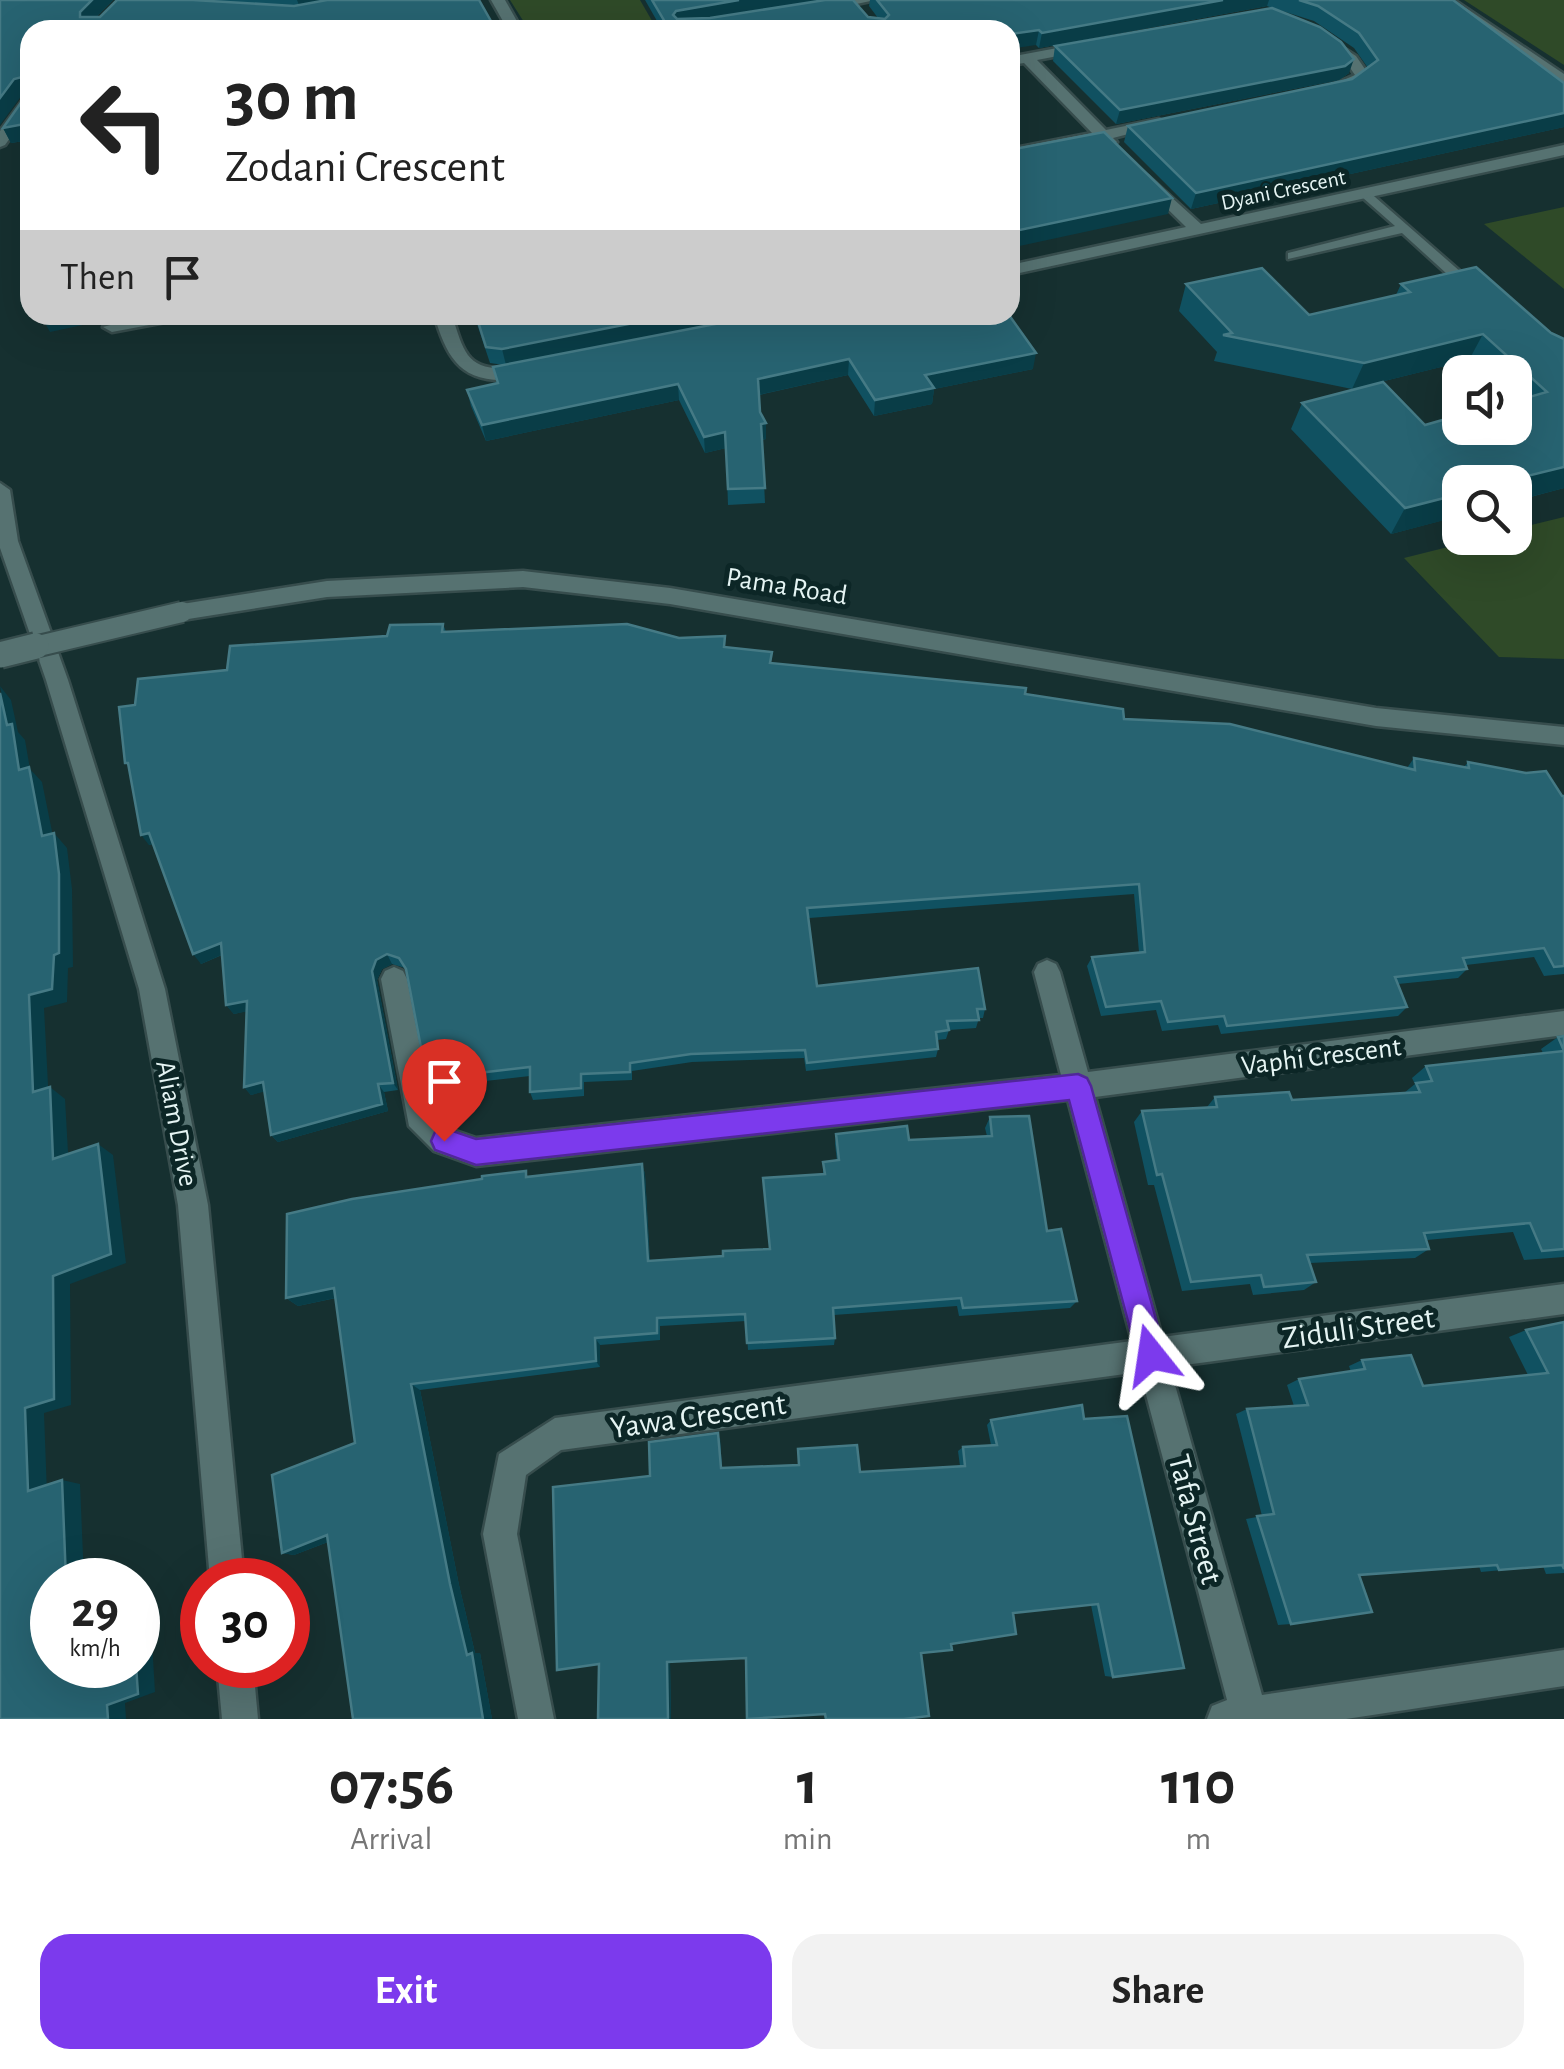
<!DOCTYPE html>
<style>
:root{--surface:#fff;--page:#f2f2f2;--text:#222;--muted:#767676;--accent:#7c3aed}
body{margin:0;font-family:"Alegreya Sans",sans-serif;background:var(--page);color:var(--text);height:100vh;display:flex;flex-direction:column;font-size:38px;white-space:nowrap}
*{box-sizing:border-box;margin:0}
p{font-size:32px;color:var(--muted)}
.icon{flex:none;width:55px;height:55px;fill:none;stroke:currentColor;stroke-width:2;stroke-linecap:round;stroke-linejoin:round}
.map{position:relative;height:1719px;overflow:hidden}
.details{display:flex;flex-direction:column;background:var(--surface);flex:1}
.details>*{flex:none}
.guide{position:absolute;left:20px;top:20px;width:1000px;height:305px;border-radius:30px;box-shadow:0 10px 40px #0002;background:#fff;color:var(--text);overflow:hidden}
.buttons{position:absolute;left:1442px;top:355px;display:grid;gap:20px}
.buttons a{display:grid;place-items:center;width:90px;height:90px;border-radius:20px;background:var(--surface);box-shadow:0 10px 40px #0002;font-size:50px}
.speed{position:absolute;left:30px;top:1558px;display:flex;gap:20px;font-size:50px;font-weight:700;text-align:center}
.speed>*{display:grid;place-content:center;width:130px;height:130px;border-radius:50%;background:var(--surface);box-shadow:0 10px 40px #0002;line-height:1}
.speed small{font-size:25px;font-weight:400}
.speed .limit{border:15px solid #d22;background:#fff;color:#111}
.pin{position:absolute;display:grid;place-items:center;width:85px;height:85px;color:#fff;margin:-102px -42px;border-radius:50% 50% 50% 0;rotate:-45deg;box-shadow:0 0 10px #0007}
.pin .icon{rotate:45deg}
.me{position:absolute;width:110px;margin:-55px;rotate:345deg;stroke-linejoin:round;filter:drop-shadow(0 0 8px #0008)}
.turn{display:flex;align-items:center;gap:35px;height:210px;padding:0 40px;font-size:45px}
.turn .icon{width:130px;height:130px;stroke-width:2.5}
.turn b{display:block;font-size:70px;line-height:85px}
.then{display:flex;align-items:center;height:95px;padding:0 40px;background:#0003;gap:20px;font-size:38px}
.eta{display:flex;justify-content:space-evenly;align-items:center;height:170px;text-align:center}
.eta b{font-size:60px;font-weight:600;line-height:70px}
.primary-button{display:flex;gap:20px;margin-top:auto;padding:20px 40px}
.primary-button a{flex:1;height:115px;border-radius:30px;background:var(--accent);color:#fff;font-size:40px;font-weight:600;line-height:115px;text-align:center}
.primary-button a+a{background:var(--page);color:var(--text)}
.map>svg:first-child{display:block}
.green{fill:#2f4a28}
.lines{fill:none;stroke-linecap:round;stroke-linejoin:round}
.service-casing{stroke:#374d4d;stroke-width:5}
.minor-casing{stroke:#374d4d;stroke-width:5}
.tertiary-casing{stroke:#374d4d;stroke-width:5}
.service{fill:#567271;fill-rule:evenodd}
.minor{fill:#567271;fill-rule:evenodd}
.tertiary{fill:#567271;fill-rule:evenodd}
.tertiary-bridge-far1-casing{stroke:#374d4d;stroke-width:24;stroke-linecap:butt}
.tertiary-bridge-casing{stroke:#374d4d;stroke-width:30;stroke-linecap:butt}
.tertiary-bridge-far1{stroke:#567271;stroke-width:20}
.tertiary-bridge{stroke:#567271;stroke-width:25}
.wall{fill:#105161}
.shaded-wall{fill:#093d47}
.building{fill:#276371;stroke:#457a85;stroke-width:2.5}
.route{fill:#7c3aed;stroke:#51269a;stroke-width:2.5}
.labels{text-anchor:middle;stroke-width:10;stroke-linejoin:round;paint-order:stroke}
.far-street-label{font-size:22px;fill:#e5f4f3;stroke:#0c2626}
.street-label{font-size:28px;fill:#e5f4f3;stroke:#0c2626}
.near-street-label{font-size:32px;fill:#e5f4f3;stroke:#0c2626}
</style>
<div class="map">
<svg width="1564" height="1719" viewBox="0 0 1564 1719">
<rect width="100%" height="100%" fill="#163030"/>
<g class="green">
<polygon points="510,0 640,0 655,26 628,30 529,30"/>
<polygon points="1464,0 1564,0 1564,65"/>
<polygon points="1564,207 1564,289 1484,224"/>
<polygon points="1564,517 1564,659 1499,657 1404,558 1484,538 1515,538 1515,529"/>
</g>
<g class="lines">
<g class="service-casing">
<polygon id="service" points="1367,190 1478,287 1478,293 1468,293 1402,233 1288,259 1288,253 1395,226 1362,197 1361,194"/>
</g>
<g class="minor-casing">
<g id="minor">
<polygon points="491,0 505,0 522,30 508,30"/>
<polygon points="843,0 875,0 824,11 817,7"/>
<polygon points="1438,0 1454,0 1564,74 1564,84"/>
<polygon points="1328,38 1356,56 1369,75 1363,84 1330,92 1330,86 1355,75 1346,62 1323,45 1323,39"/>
<polygon points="1084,43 1089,44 1089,50 1037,60 1106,130 1159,119 1167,124 1113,138 1117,142 1109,147 1099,141 1010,159 1010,149 1092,133 1024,63 1010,65 1010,57"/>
<polygon points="1564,145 1564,155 1010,275 1010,265 1186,227 1142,184 1142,178 1148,176 1201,224"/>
<polygon points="148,315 185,315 176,320 112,332 103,327"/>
<path d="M434,315H452C464,353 467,371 511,368C522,368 526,367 534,373C526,380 515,380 504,380C458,381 446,354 434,315Z"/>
<polygon points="1047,960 1056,964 1060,972 1088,1072 1564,1011 1564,1035 1095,1097 1162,1337 1564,1284 1564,1314 1170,1367 1262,1695 1564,1650 1564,1686 1346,1719 1207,1719 1212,1706 1227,1700 1140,1372 561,1450 526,1475 517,1534 554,1719 518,1719 483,1534 499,1454 555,1418 1132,1341 1068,1100 476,1166 434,1151 409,1126 381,979 385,971 394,967 403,971 407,979 432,1109 453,1130 476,1138 1061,1075 1034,972 1038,964"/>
</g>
</g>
<g class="tertiary-casing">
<g id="tertiary">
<polygon points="30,96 30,110 5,145 0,147 0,131 25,97"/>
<polygon points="0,483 10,490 18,541 68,680 165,989 208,1205 244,1580 210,1580 178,1205 139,989 46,680 0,548"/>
<polygon points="523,571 670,588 1376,708 1564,727 1564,745 1376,726 670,604 523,587 327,597 182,620 171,612 182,604 327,581"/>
<polygon points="217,1665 253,1665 258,1719 222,1719"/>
</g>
</g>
<use href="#service" class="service"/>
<use href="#minor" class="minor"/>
<use href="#tertiary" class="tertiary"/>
<g class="tertiary-bridge-far1-casing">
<polyline id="tertiary-bridge-far1" points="26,649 182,612"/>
</g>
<g class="tertiary-bridge-casing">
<polyline id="tertiary-bridge" points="0,655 36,646"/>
</g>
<use href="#tertiary-bridge-far1" class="tertiary-bridge-far1"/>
<use href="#tertiary-bridge" class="tertiary-bridge"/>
</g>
<g class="wall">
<polygon points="0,0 113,0 96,17 100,17 117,0 479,0 30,140 11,143 3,128 25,97 26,94 22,95"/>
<polygon points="645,0 822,0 868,17 878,18 869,6 870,0 1453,0 1564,83 1564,127 1191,209 1124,142 1128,126 1352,79 1368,68 1354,48 1314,21 1276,9 1349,73 1339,80 1116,124 1053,61 1055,46 1272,8 1267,6 1039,48 1036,45 661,28"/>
<polygon points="1186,284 1309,315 1396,295 1401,284 1564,339 1564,488 1391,534 1291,429 1302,403 1425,425 1515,428 1515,372 1482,372 1469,360 1352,389 1214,361 1217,352 1179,311"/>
<polygon points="474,315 755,315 578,351 762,315 1033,369 934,389 932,404 874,416 848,375 759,395 760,412 766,439 762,440 765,503 728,505 726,448 705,453 679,400 486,441 471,406 467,390 497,384 493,367 504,365 490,363"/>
<polygon points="443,624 446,632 679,638 725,636 725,647 772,663 1025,694 1124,719 1407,768 1414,758 1464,767 1468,762 1564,796 1564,974 1544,976 1534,957 1466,965 1467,969 1458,978 1398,984 1407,1007 1398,1016 1221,1034 1218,1025 1162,1031 1156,1010 1101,1016 1087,966 1092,957 1139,952 1134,894 809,918 817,986 985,1009 983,1018 979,1018 976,1028 949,1030 946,1039 937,1040 938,1049 936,1057 806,1071 804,1058 692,1062 632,1071 632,1080 584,1082 584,1096 533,1100 530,1092 530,1076 432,1087 427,1079 405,968 392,964 382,969 377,980 398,1090 384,1092 388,1111 278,1142 271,1135 264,1091 251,1095 244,1087 246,1011 234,1014 226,1005 222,955 201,964 153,844 149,845 135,705 227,670"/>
<polygon points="1564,1036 1564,1257 1524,1260 1513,1232 1427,1240 1429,1249 1415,1258 1310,1263 1316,1282 1304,1290 1253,1295 1250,1284 1182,1291 1154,1185 1148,1185 1134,1122 1142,1111 1207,1107 1215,1097 1292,1100 1404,1093 1415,1084 1412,1078 1426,1066 1543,1053 1541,1049 1558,1037"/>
<polygon points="990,1117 1047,1231 1077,1301 1070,1308 959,1316 957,1306 834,1315 835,1338 834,1345 748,1350 746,1321 660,1326 660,1340 600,1345 600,1367 420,1390 459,1585 475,1653 480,1653 492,1719 353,1719 328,1542 294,1555 282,1553 355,1443 336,1298 298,1306 286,1298 482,1179 530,1177 642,1164 645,1174 650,1261 723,1256 769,1249 823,1174 823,1162 837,1161 835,1144 836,1134 909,1140 987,1136 985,1128"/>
<polygon points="1564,1322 1564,1573 1546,1574 1543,1566 1481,1572 1479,1566 1359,1575 1291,1624 1278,1625 1246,1519 1262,1516 1236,1414 1247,1409 1294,1406 1287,1385 1299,1379 1351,1372 1349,1366 1362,1360 1423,1386 1528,1375 1509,1337 1526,1330"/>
<polygon points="1082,1405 1113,1677 1105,1676 1091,1605 1013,1613 951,1644 921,1653 904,1719 825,1719 824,1714 746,1658 670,1662 671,1719 598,1719 599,1664 650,1476 720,1438 722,1468 860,1472 960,1466 958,1451 963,1447 991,1445 987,1425 991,1420"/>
</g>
<g class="shaded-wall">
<polygon points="92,0 113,0 86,27 80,17 80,12"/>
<polygon points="297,0 334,0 299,5"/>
<polygon points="739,0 822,0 674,30 673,15 676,11"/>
<polygon points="1223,0 1269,0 1267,6 1039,48 1042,33"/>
<polygon points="1039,30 1036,45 1010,49 1010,34"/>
<polygon points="1354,59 1349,73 1339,80 1116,124 1120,110"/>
<polygon points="22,77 29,92 22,95 0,125 0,98 14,79"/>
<polygon points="1564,113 1564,127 1191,209 1196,193"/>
<polygon points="30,123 30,140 11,143 3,128"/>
<polygon points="1172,198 1168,214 1010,248 1010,232"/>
<polygon points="46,315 91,315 92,323 50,332 41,316"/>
<polygon points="674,315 755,315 506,365 502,349"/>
<polygon points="1483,334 1469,360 1352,389 1364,363"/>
<polygon points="1036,353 1033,369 934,389 932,404 874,416 875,400 925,375"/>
<polygon points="849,359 848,375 758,395 758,379"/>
<polygon points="678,384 679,400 486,441 482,425"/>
<polygon points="766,423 766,439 761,440 761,424"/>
<polygon points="725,432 726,448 705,453 704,437"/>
<polygon points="1564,467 1564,488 1515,501 1515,482 1503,482"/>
<polygon points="1460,494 1460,516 1391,534 1405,508"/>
<polygon points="0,686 11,700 18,732 25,740 30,769 42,782 56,851 42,836 19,770 7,725"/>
<polygon points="54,833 67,848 72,889 73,967 68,968 67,1002 44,1008 49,1104 33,1092 29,995"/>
<polygon points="149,833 157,843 149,845 141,835"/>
<polygon points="221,943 228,952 201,964 193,954"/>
<polygon points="387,954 392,964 382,969 377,980 398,1090 393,1083 372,971 376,960"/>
<polygon points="247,1001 254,1010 234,1014 226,1005"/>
<polygon points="263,1082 270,1090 251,1095 244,1087"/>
<polygon points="378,1084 384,1092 388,1111 278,1142 271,1135"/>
<polygon points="50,1087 65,1099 69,1170 53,1159"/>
<polygon points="98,1144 113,1155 126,1263 70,1284 71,1405 44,1413 47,1494 28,1491 25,1408 53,1276"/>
<polygon points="642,1164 645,1174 650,1270 648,1261"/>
<polygon points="334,1288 344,1296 298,1306 286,1298"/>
<polygon points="595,1338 600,1345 600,1367 596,1361"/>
<polygon points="411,1384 420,1390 459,1585 475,1653 480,1653 492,1719 483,1719 467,1655 450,1584"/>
<polygon points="62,1480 80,1484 84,1580 66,1580"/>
<polygon points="327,1535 338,1538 294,1555 282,1553"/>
<polygon points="138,1642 152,1642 155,1692 125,1703 126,1719 108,1719 107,1705 138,1665"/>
<polygon points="670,1661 671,1719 668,1719 667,1662"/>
</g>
<g class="building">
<polygon points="0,0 92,0 80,12 80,17 100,17 117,0 193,0 294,6 327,0 479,0 496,30 30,30 30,123 3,128 25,97 26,80 22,77 14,79 0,98"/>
<polygon points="652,0 739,0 676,11 673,15 677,19 710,18 825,0 853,0 868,17 885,19 889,15 877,0 1223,0 1042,33 1039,30 1010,34 1010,30 649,30 668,27"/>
<polygon points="1299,0 1453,0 1564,83 1564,113 1196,193 1128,126 1352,79 1378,60 1359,33 1318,6"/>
<polygon points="1272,8 1320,27 1341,42 1354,59 1345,66 1120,110 1055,46"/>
<polygon points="1104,132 1172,198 1010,232 1010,150"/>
<polygon points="1476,267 1551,333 1564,339 1564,467 1503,482 1460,482 1460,494 1405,508 1302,403 1383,382 1425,425 1460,415 1460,428 1515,428 1515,401 1547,392 1483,334 1364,363 1223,335 1232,333 1186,284 1262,268 1309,315 1410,292 1401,284"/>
<polygon points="476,315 674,315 502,349 486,347"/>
<polygon points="762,315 1009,315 1036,353 925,375 934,388 875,400 849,359 758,379 760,412 766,423 761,424 765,488 728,489 725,432 704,437 678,384 482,425 467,390 498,383 493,367"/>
<polygon points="443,624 442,632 627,624 679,638 725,636 724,647 772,652 770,663 1026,688 1025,694 1123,709 1124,719 1230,724 1415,770 1414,758 1469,768 1468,762 1526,773 1546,771 1562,796 1564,796 1564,966 1554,967 1544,948 1463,958 1467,969 1395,977 1407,1007 1227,1026 1224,1016 1168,1022 1161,1001 1106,1007 1092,957 1145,952 1139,884 807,908 817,986 978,968 985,1009 977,1009 979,1020 947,1021 949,1030 936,1032 938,1049 807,1063 805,1050 691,1054 630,1063 630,1072 581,1074 581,1088 530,1092 530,1067 427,1079 406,969 399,958 387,954 376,960 372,971 393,1083 378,1084 382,1104 271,1135 263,1082 244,1087 247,1001 226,1005 221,943 193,954 149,833 141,835 128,763 125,763 119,707 135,705 138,679 227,670 230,646 387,636 390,625"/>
<polygon points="0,693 7,725 12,724 19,770 29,767 42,836 54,833 59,874 59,953 54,955 52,989 29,995 33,1092 50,1087 53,1159 98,1144 111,1254 53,1276 54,1399 25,1408 28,1491 62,1480 66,1580 52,1580 52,1665 136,1665 138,1694 107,1705 108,1719 0,1719"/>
<polygon points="1564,1036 1564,1051 1558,1037"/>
<polygon points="1564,1051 1564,1249 1542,1251 1530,1223 1424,1233 1429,1249 1307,1255 1316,1282 1264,1287 1261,1275 1191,1282 1162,1174 1157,1175 1142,1111 1217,1107 1215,1097 1289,1092 1292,1100 1420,1092 1416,1083 1432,1081 1426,1066"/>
<polygon points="1029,1116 1047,1231 1061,1229 1077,1301 963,1308 961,1298 833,1308 835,1338 747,1343 745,1314 657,1318 657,1333 595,1338 596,1361 411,1384 450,1584 467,1655 472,1653 483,1719 353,1719 327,1535 282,1553 272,1475 355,1443 334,1288 286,1298 287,1214 352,1199 482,1179 482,1176 526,1171 526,1177 642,1164 648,1261 723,1256 723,1251 770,1249 763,1178 825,1174 823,1162 839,1160 836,1134 907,1126 909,1140 992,1136 990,1117"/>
<polygon points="1564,1322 1564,1569 1562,1565 1499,1570 1497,1565 1359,1575 1372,1612 1291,1624 1257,1516 1274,1514 1247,1409 1308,1405 1299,1379 1365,1369 1362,1360 1411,1355 1423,1386 1548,1373 1526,1330"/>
<polygon points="1082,1405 1084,1419 1127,1416 1184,1668 1113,1677 1098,1604 1013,1613 1016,1634 951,1644 952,1650 921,1653 929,1716 904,1719 826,1719 825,1714 747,1719 746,1658 667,1662 668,1719 598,1719 599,1664 557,1670 553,1487 650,1476 649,1442 718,1433 721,1468 799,1465 798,1449 857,1445 860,1472 965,1466 963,1447 997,1445 991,1420"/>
</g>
<polygon class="route" points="1078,1074 1087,1078 1091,1086 1166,1355 1161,1365 1151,1370 1141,1365 1137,1355 1069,1100 476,1165 435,1150 431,1141 435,1132 444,1128 476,1139"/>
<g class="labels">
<g class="far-street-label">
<text transform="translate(1283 189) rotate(-12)" y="8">Dyani Crescent</text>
</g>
<g class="street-label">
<text transform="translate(787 585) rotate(9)" y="10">Pama Road</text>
<text transform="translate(1321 1055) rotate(-7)" y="10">Vaphi Crescent</text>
<text transform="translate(178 1123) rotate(79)" y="10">Aliam Drive</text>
</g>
<g class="near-street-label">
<text transform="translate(1358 1327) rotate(-8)" y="11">Ziduli Street</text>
<text transform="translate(698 1415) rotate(-8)" y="11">Yawa Crescent</text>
<text transform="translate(1196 1519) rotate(75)" y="11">Tafa Street</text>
</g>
</g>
</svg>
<div class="buttons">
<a><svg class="icon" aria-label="sound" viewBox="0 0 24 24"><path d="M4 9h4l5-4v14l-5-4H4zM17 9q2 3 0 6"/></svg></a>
<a><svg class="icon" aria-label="search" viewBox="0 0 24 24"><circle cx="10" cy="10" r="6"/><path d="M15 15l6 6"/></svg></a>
</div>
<div class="speed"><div>29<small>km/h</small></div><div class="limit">30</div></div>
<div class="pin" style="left:444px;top:1141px;background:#d93025"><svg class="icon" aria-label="arrive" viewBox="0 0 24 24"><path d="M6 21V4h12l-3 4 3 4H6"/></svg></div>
<svg class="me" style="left:1151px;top:1355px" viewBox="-20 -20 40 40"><path d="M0-17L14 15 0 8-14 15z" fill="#7c3aed" stroke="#fff" stroke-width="4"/></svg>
<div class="guide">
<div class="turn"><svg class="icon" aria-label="left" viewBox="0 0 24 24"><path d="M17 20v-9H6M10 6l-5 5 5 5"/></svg><div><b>30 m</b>Zodani Crescent</div></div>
<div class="then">Then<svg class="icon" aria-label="arrive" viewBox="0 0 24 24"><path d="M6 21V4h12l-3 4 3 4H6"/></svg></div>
</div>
</div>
<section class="details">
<div class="eta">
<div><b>07:56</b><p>Arrival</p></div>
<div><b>1</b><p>min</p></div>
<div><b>110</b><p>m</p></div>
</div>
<div class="primary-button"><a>Exit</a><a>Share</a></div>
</section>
